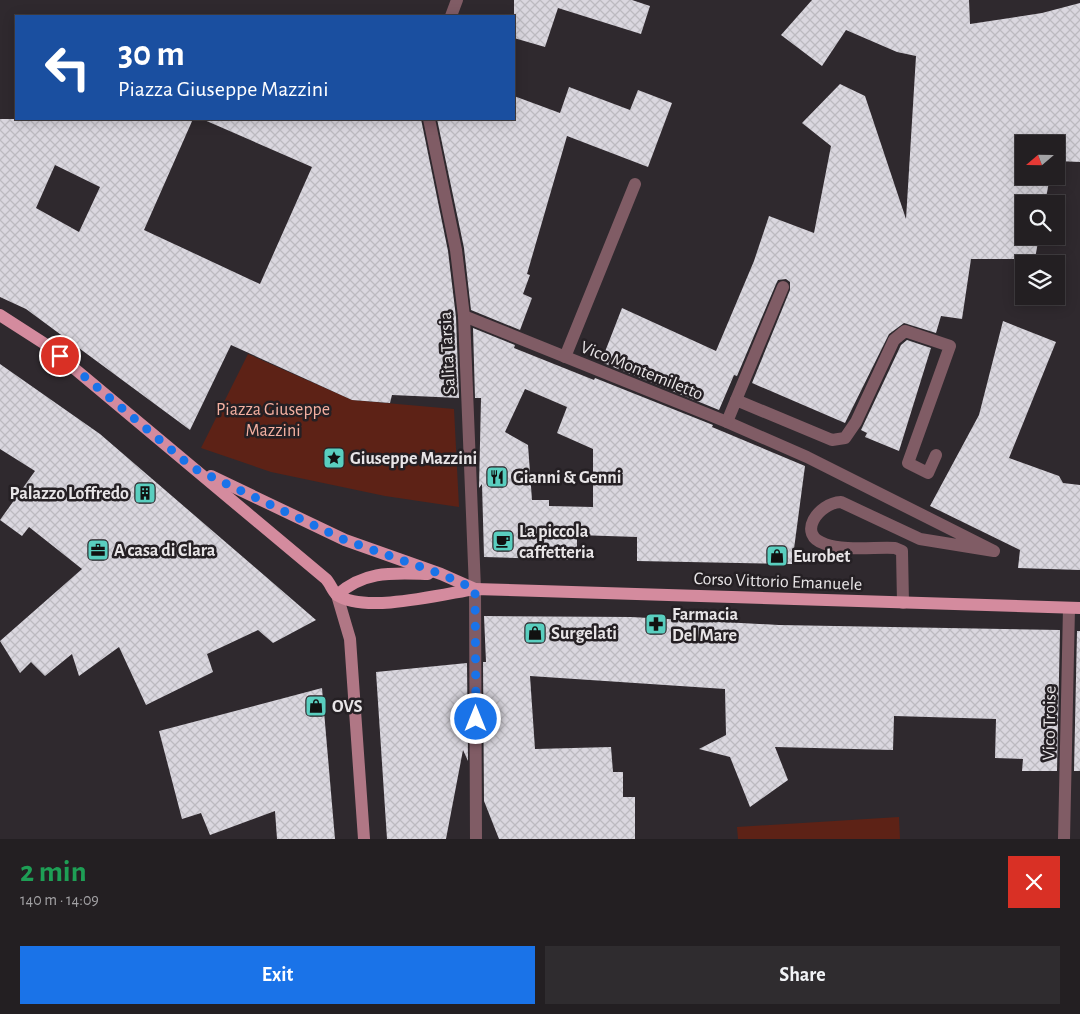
<!DOCTYPE html>
<meta charset="utf-8">
<style>
:root{--surface:#231f22;--page:#2f2c2f;--text:#f1f3f6;--muted:#a3a2a5;--line:#403d40;--accent:#1a73e8}
body{margin:0;font-family:"Alegreya Sans",sans-serif;background:var(--page);color:var(--text);height:100vh;display:flex;flex-direction:column;font-size:19px;white-space:nowrap}
*{box-sizing:border-box;margin:0}
p{font-size:16px;color:var(--muted)}
.icon{flex:none;width:28px;height:28px;fill:none;stroke:currentColor;stroke-width:2;stroke-linecap:round;stroke-linejoin:round}
.map{position:relative;height:839px;overflow:hidden}
.side{display:flex;flex-direction:column;background:var(--surface);flex:1}
.side>*{flex:none}
.top-card{position:absolute;left:15px;top:15px;width:500px;height:105px;border-radius:0px;box-shadow:0 2px 12px #0003,0 0 0 1px var(--line);background:#1a4fa0;color:#fff;overflow:hidden}
.needle{width:32px;rotate:250deg}
.fabs{position:absolute;left:1015px;top:135px;display:grid;gap:10px}
.fabs a{display:grid;place-items:center;width:50px;height:50px;border-radius:0px;background:var(--surface);box-shadow:0 2px 12px #0003,0 0 0 1px var(--line);font-size:25px}
.pin{position:absolute;display:grid;place-items:center;width:42px;height:42px;color:#fff;margin:-21px;border:2px solid #fff;border-radius:50%;box-shadow:0 1px 5px #0007}
.me{position:absolute;width:55px;margin:-28px;rotate:0deg;stroke-linejoin:round;filter:drop-shadow(0 0 4px #0008)}
.turn{display:flex;align-items:center;gap:18px;height:105px;padding:0 20px;font-size:22px}
.turn .icon{width:65px;height:65px;stroke-width:2.5}
.turn b{display:block;font-size:35px;line-height:42px}
.round{display:grid;place-items:center;flex:none;width:52px;height:52px;border-radius:0px;background:var(--page)}
.headline{display:flex;align-items:center;justify-content:space-between;height:85px;padding:0 20px}
h1{font-size:30px;font-weight:600;line-height:38px;color:#1e9e55}
.action{display:flex;gap:10px;margin-top:auto;padding:10px 20px}
.action a{flex:1;height:58px;border-radius:0px;background:var(--accent);color:#fff;font-size:20px;font-weight:600;line-height:58px;text-align:center}
.action a+a{background:var(--page);color:var(--text)}
.map>svg:first-child{display:block}
.park{fill:#5d2216}
.building{fill:url(#building-cross-hatch);fill-rule:evenodd}
.lines{fill:none;stroke-linecap:round;stroke-linejoin:round}
.service{stroke:#805c65;stroke-width:12}
.minor{stroke:#805c65;stroke-width:12}
.secondary{stroke:#b07785;stroke-width:12}
.primary{stroke:#d48b9e;stroke-width:12}
.route{stroke:#1a73e8;stroke-width:9;stroke-dasharray:0 16.2}
.labels{text-anchor:middle;stroke-width:5;stroke-linejoin:round;paint-order:stroke}
.street-label{font-size:18px;fill:#e8e5e7;stroke:#252024}
.park-label{font-size:18px;fill:#f4b0a1;stroke:#252024}
.poi-label{font-size:18px;font-weight:bold;fill:#e8e5e7;stroke:#252024;text-anchor:start}
</style>
<div class="map">
<svg width="1080" height="839" viewBox="0 0 1080 839">
<defs>
<pattern id="building-cross-hatch" width="8" height="8" patternUnits="userSpaceOnUse" patternTransform="scale(1.25)"><rect width="8" height="8" fill="#dad7df"/><path d="M0 0l8 8M0 8l8-8" fill="none" stroke="#bcbac0"/></pattern>
</defs>
<rect width="100%" height="100%" fill="#2f292e"/>
<g class="park">
<polygon points="248,354 352,400 454,409 459,507 385,496 271,472 201,448"/>
<polygon points="899,817 900,839 738,839 737,827"/>
</g>
<g class="building">
<polygon points="514,0 632,0 650,6 641,34 558,8 545,47 514,38"/>
<polygon points="812,0 969,0 970,24 1042,13 1080,3 1080,162 1056,161 1056,144 1024,144 1024,176 1050,176 1045,204 1024,204 1024,236 1039,236 1035,259 971,259 962,319 941,316 936,333 904,323 889,334 845,423 752,383 790,290 790,282 786,279 778,280 776,284 737,376 734,375 719,410 601,362 622,308 716,351 754,261 769,216 814,233 831,146 802,123 840,84 865,96 906,219 916,56 897,52 846,30 822,66 781,35"/>
<polygon points="569,87 630,110 638,90 672,103 648,167 567,136 527,274 530,275 523,294 532,298 520,330 471,310 464,248 437,119 514,119 514,96 560,113"/>
<path d="M0,119H193L144,230L260,284L312,167L202,119H421L448,251L456,317L459,398L392,395L390,403L352,400L231,345L190,430L26,309L0,297ZM55,165L100,187L79,232L36,208Z"/>
<polygon points="1003,321 1056,342 1009,458 1059,476 1063,483 1080,485 1080,570 1018,568 1020,550 930,506 979,415"/>
<path d="M473,328L515,345L514,348L594,380L595,378L713,425L712,427L805,466L792,564L637,561V537L577,535V560L484,557L482,484L479,488L481,398H475ZM525,389L567,407L557,433L593,449V507L549,506V500H532L528,445L505,432Z"/>
<polygon points="907,340 931,348 899,451 865,437 867,433 861,430 901,345"/>
<polygon points="0,364 100,434 316,620 273,643 258,630 207,654 213,672 146,705 119,647 79,676 72,654 45,676 31,662 20,673 0,641 82,569 29,527 22,536 0,520 35,471 0,449"/>
<polygon points="484,616 631,617 779,625 1060,630 1057,771 1022,771 1023,759 995,758 996,719 894,716 893,750 775,747 788,780 750,807 730,757 699,749 726,735 725,689 530,676 535,749 611,747 613,772 623,772 623,797 635,797 635,839 499,839 484,801 483,662 486,662"/>
<polygon points="1077,631 1080,631 1080,771 1074,771"/>
<polygon points="467,663 468,761 463,750 446,839 387,839 376,672"/>
<polygon points="322,688 335,839 277,839 275,811 210,835 201,813 182,819 159,731"/>
</g>
<g class="lines">
<g class="service">
<path d="M464,316L727,422L807,457L994,551L920,539L841,502C818,503 796,535 825,544C843,551 875,547 895,548L902,551L903,603"/>
<polyline points="565,357 635,184"/>
<polyline points="736,400 783,287"/>
<polyline points="727,422 736,400 832,440 845,438 856,422 894,340 905,331 950,346 908,463 928,473 936,455"/>
<polyline points="1064,839 1069,608"/>
</g>
<g class="minor">
<polyline points="451,16 457,0"/>
<polyline points="429,119 456,250 464,316 475,589 476,839"/>
</g>
<polyline class="secondary" points="337,595 350,639 364,839"/>
<g class="primary">
<path d="M0,315L45,344L326,579C330,583 333,592 337,595C365,614 443,594 475,589L1080,608"/>
<polyline points="211,476 345,540 441,574 475,589"/>
<path d="M337,595C365,570 393,573 428,574"/>
</g>
</g>
<g class="lines">
<polyline class="route" points="60,356 193,468 345,540 441,574 475,589 476,719"/>
</g>
<defs>
<g id="sight-square" transform="scale(1.125)"><rect x="-9" y="-9" width="18" height="18" rx="4" fill="#59cebf" stroke="#252024"/><path d="M0-6L1.8-2.2L6-1.7L2.9 1.2L3.7 5.4L0 3.3L-3.7 5.4L-2.9 1.2L-6-1.7L-1.8-2.2Z" fill="#111"/></g>
<g id="restaurant-square" transform="scale(1.125)"><rect x="-9" y="-9" width="18" height="18" rx="4" fill="#59cebf" stroke="#252024"/><path d="M-5-6h1v4h1v-4h1v4h1v-4h1v5L-1.5 .5V6h-2V.5L-5-1ZM5-6V6H3V1.5H1.5Q1.5-4 5-6Z" fill="#111"/></g>
<g id="building-square" transform="scale(1.125)"><rect x="-9" y="-9" width="18" height="18" rx="4" fill="#59cebf" stroke="#252024"/><path d="M-4-6H4V6H1V3H-1V6H-4ZM-2.5-4.3h1.7v1.8h-1.7ZM.8-4.3h1.7v1.8H.8ZM-2.5-1h1.7V.8h-1.7ZM.8-1h1.7V.8H.8Z" fill="#111"/></g>
<g id="cafe-square" transform="scale(1.125)"><rect x="-9" y="-9" width="18" height="18" rx="4" fill="#59cebf" stroke="#252024"/><path d="M-5.5-4.5H6V0H3Q3 3.5 0 3.5H-2.5Q-5.5 3.5-5.5 0ZM3-3.2v2h1.7v-2ZM-6 4.5H4V6H-6Z" fill="#111"/></g>
<g id="office-square" transform="scale(1.125)"><rect x="-9" y="-9" width="18" height="18" rx="4" fill="#59cebf" stroke="#252024"/><path d="M-6-3h4V-5.5h4V-3h4V5H-6ZM-1-4.5V-3h2v-1.5ZM-6 0V1H6V0Z" fill="#111"/></g>
<g id="shop-square" transform="scale(1.125)"><rect x="-9" y="-9" width="18" height="18" rx="4" fill="#59cebf" stroke="#252024"/><path d="M-5-2.5h2.3a2.7 3.5 0 0 1 5.4 0H5L5.5 6h-11ZM-1.5-2.5h3a1.5 2.3 0 0 0-3 0Z" fill="#111"/></g>
<g id="pharmacy-square" transform="scale(1.125)"><rect x="-9" y="-9" width="18" height="18" rx="4" fill="#59cebf" stroke="#252024"/><path d="M-2-6h4v4h4v4h-4v4h-4v-4h-4v-4h4Z" fill="#111"/></g>
</defs>
<g fill-rule="evenodd">
<use href="#sight-square" x="334" y="458"/>
<use href="#restaurant-square" x="497" y="477"/>
<use href="#building-square" x="145" y="493"/>
<use href="#cafe-square" x="503" y="541"/>
<use href="#office-square" x="98" y="550"/>
<use href="#shop-square" x="777" y="556"/>
<use href="#pharmacy-square" x="656" y="624"/>
<use href="#shop-square" x="535" y="633"/>
<use href="#shop-square" x="316" y="706"/>
</g>
<g class="labels">
<g class="street-label">
<text transform="translate(447 353) rotate(-93)" y="6">Salita Tarsia</text>
<text transform="translate(642 370) rotate(22)" y="6">Vico Montemiletto</text>
<text transform="translate(778 581) rotate(2)" y="6">Corso Vittorio Emanuele</text>
<text transform="translate(1049 723) rotate(-89)" y="6">Vico Troise</text>
</g>
<g class="park-label">
<text x="273" y="415">Piazza Giuseppe<tspan x="273" dy="21">Mazzini</tspan></text>
</g>
<g class="poi-label">
<text x="350" y="464">Giuseppe Mazzini</text>
<text x="513" y="483">Gianni &amp; Genni</text>
<text x="129" y="499" text-anchor="end">Palazzo Loffredo</text>
<text x="519" y="537">La piccola<tspan x="519" dy="21">caffetteria</tspan></text>
<text x="114" y="556">A casa di Clara</text>
<text x="793" y="562">Eurobet</text>
<text x="672" y="620">Farmacia<tspan x="672" dy="21">Del Mare</tspan></text>
<text x="551" y="639">Surgelati</text>
<text x="332" y="712">OVS</text>
</g>
</g>
</svg>
<div class="fabs">
<a><svg class="needle" viewBox="-14 -14 28 28"><path d="M0-13l5 13h-10z" fill="#e53935"/><path d="M0 13l5-13h-10z" fill="#a3a2a5"/></svg></a>
<a><svg class="icon" aria-label="search" viewBox="0 0 24 24"><circle cx="10" cy="10" r="6"/><path d="M15 15l6 6"/></svg></a>
<a><svg class="icon" aria-label="layers" viewBox="0 0 24 24"><path d="M12 4l9 5-9 5-9-5zM3 14l9 5 9-5"/></svg></a>
</div>
<div class="pin" style="left:60px;top:356px;background:#d93025"><svg class="icon" aria-label="arrive" viewBox="0 0 24 24"><path d="M6 21V4h12l-3 4 3 4H6"/></svg></div>
<svg class="me" style="left:476px;top:719px" viewBox="-20 -20 40 40"><circle r="17" fill="#1a73e8" stroke="#fff" stroke-width="3"/><path d="M0-11L8 9 0 5-8 9z" fill="#fff"/></svg>
<div class="top-card">
<div class="turn"><svg class="icon" aria-label="left" viewBox="0 0 24 24"><path d="M17 20v-9H6M10 6l-5 5 5 5"/></svg><div><b>30 m</b>Piazza Giuseppe Mazzini</div></div>
</div>
</div>
<section class="side">
<div class="headline"><div><h1>2 min</h1><p>140 m · 14:09</p></div><a class="round" style="background:#d93025;color:#fff"><svg class="icon" aria-label="close" viewBox="0 0 24 24"><path d="M6 6l12 12M18 6L6 18"/></svg></a></div>
<div class="action"><a>Exit</a><a>Share</a></div>
</section>
